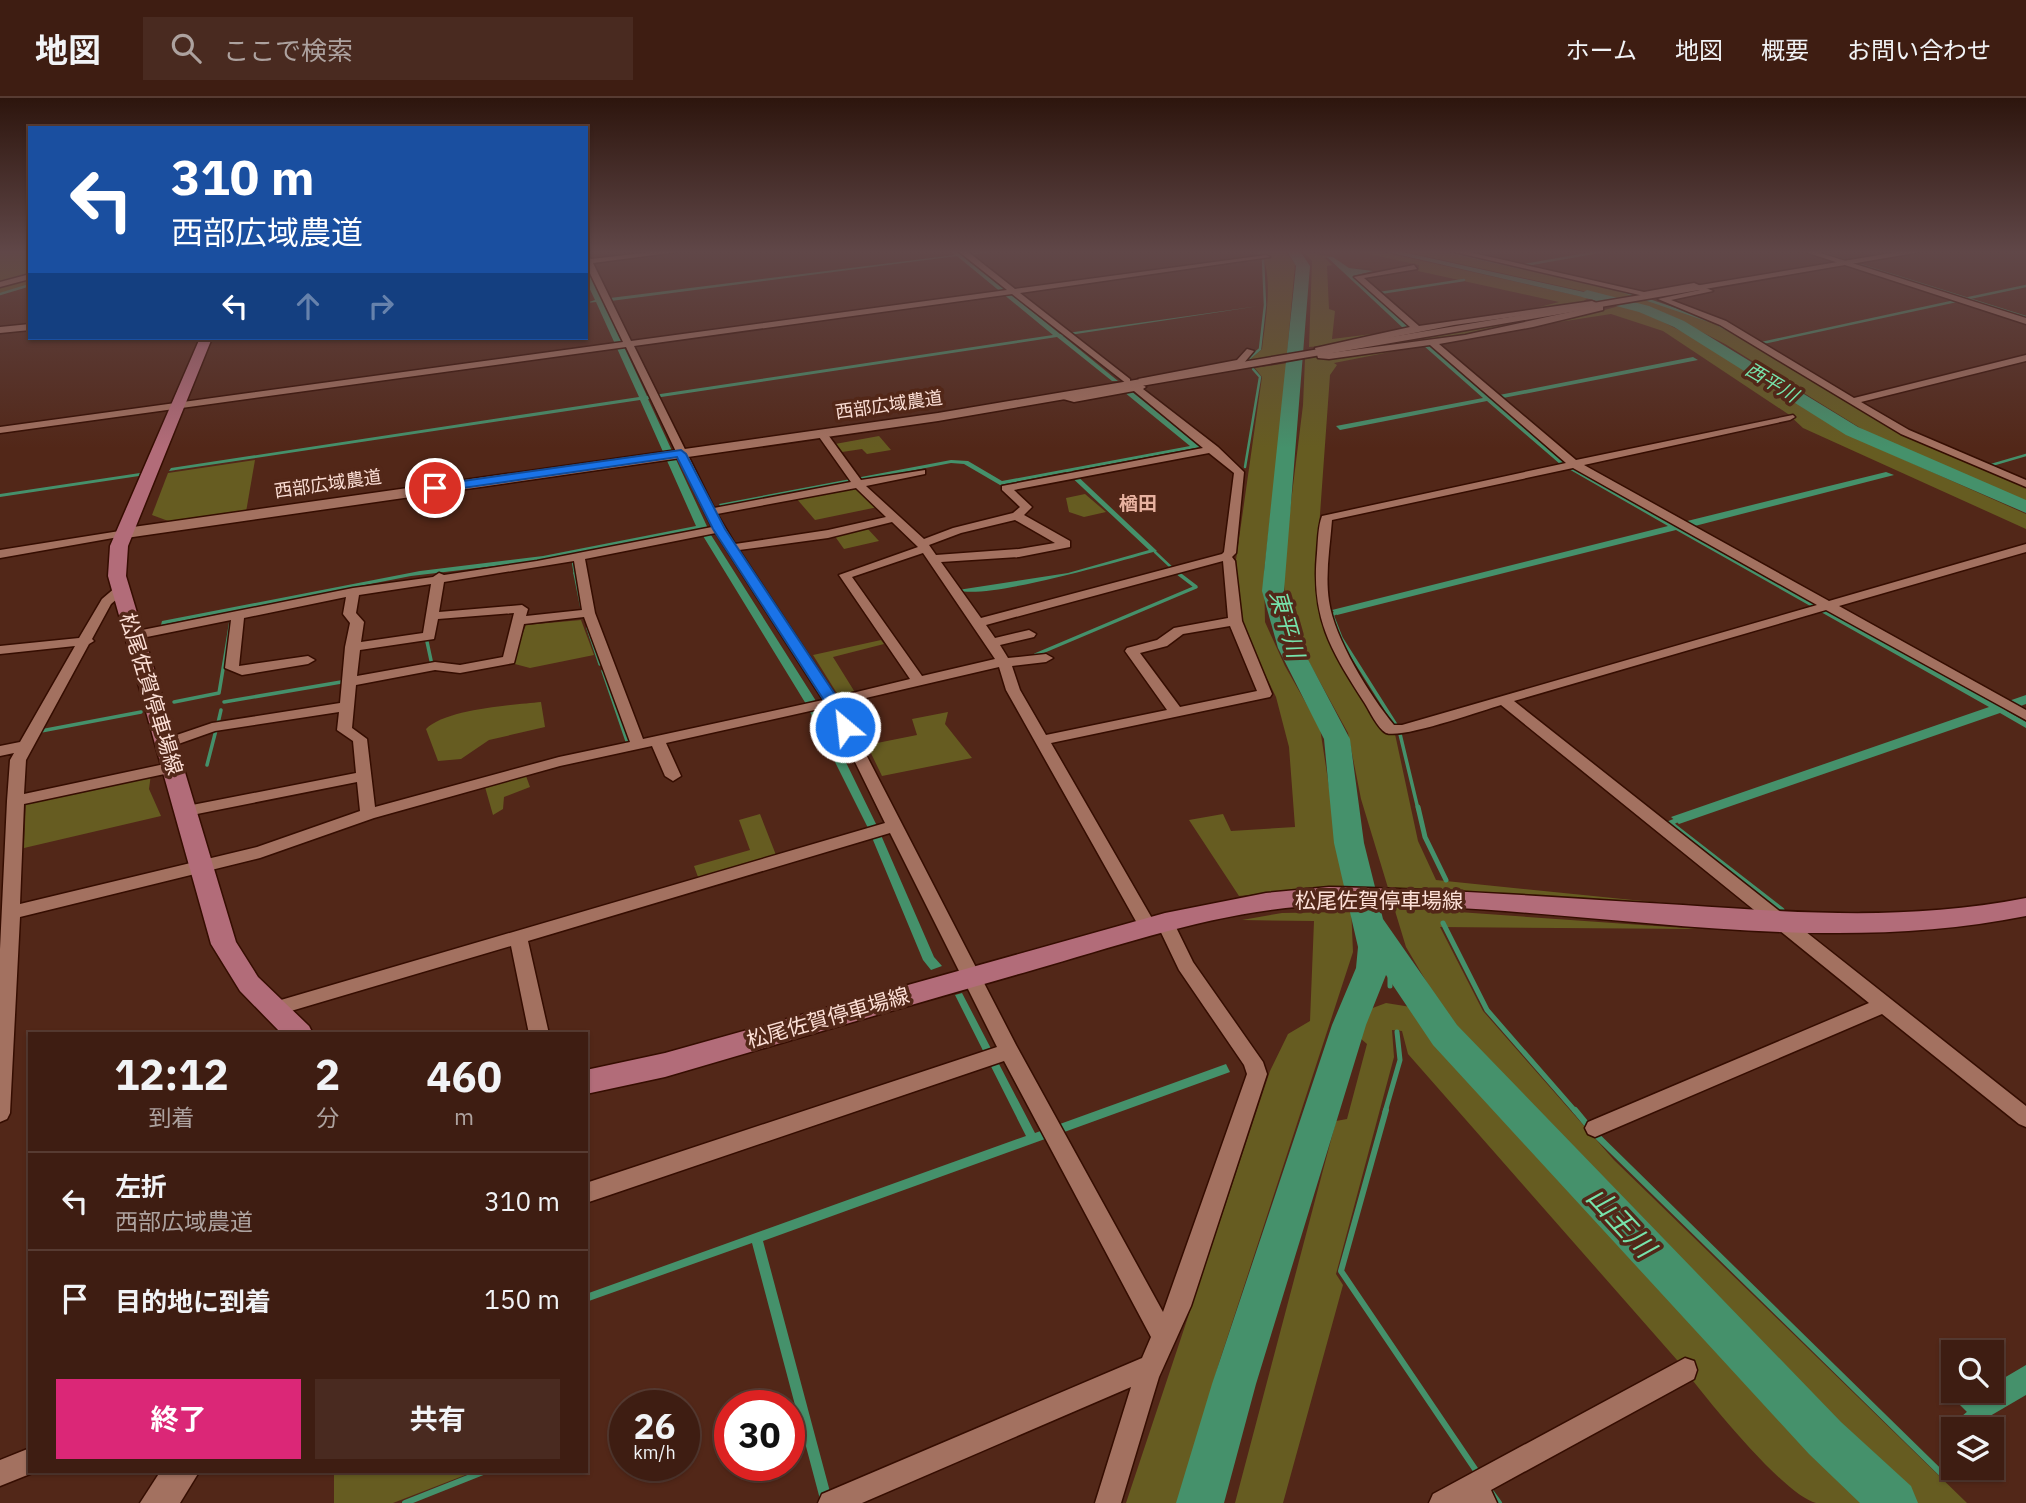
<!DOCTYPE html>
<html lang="ja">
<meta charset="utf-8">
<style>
:root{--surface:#3e1d12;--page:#492a20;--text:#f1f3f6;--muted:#ada29f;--line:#573b32;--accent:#db2777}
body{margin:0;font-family:"IBM Plex Sans","Noto Sans JP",sans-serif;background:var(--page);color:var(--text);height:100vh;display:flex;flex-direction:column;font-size:26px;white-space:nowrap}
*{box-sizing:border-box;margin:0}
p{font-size:23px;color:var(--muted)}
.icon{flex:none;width:38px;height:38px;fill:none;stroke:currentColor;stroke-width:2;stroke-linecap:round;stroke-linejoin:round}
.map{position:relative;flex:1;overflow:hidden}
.side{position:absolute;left:28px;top:934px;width:560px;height:441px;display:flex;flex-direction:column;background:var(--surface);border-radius:0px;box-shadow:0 2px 5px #0004,0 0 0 2px var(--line)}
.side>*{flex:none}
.guide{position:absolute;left:28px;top:28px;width:560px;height:214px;border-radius:0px;box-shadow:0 2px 5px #0004,0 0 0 2px var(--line);background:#1a4fa0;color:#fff;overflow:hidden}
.fabs{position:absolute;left:1941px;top:1242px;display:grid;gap:14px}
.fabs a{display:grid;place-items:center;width:63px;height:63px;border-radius:0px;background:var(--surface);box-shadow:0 2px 5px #0004,0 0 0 2px var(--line);font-size:35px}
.speed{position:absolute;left:609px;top:1292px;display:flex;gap:14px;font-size:35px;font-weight:700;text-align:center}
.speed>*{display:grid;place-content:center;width:91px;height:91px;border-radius:50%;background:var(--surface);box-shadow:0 2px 5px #0004,0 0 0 2px var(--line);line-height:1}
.speed small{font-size:18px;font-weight:400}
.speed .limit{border:10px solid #d22;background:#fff;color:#111}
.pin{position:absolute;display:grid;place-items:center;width:60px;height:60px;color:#fff;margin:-30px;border:4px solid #fff;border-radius:50%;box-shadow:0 2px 7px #0007}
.me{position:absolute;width:77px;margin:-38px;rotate:332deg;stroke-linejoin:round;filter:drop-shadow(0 0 5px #0008)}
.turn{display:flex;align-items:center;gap:24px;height:147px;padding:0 28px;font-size:32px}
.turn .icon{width:91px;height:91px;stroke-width:2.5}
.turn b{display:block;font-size:49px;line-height:60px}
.lanes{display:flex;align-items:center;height:66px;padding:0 28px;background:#0003;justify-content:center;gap:35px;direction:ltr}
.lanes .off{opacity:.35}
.eta{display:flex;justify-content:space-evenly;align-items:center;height:119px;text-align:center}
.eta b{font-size:42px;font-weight:700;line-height:49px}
.cta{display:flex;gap:14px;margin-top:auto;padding:14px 28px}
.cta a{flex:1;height:80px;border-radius:0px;background:var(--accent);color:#fff;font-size:28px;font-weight:700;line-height:80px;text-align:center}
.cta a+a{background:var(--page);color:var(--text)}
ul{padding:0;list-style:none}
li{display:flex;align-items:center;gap:21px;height:98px;padding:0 28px;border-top:2px solid var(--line)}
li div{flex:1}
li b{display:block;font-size:26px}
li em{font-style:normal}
header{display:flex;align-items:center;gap:42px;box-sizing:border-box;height:98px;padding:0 35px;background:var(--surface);border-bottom:2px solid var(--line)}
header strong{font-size:33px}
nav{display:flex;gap:38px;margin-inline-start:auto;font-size:24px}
.search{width:490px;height:63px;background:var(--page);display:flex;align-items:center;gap:18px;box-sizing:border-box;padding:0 24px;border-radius:0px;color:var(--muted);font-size:26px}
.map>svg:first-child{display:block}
.built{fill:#5f2d1c}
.green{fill:#665c21}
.water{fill:#45916b;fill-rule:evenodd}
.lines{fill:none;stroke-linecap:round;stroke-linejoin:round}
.stream-far3{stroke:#45916b;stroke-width:2.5}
.stream-far2{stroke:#45916b;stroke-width:3.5}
.stream-far1{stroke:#45916b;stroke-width:5}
.stream{stroke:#45916b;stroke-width:6}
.river{fill:#45916b;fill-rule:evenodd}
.minor-casing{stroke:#350d01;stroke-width:3}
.tertiary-casing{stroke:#350d01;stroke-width:3}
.secondary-casing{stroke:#350d01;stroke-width:3}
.minor{fill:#a37160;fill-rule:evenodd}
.tertiary{fill:#a37160;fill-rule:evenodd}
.secondary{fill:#b26c79;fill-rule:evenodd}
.route{fill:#1a73e8;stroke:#114b97;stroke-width:2}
.labels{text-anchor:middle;stroke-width:7;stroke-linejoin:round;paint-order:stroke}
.far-street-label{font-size:18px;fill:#fcdfd6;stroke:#522718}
.far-water-label{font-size:19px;font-style:italic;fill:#77e2ab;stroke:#522718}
.far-neighbourhood-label{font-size:19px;font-weight:bold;fill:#e8b2a0;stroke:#522718}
.street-label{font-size:21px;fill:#fcdfd6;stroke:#522718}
.water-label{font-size:23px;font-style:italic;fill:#77e2ab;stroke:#522718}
.near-water-label{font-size:28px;font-style:italic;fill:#77e2ab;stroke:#522718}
</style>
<header>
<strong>地図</strong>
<div class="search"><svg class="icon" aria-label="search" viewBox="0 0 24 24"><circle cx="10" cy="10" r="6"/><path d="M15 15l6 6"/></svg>ここで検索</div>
<nav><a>ホーム</a><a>地図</a><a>概要</a><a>お問い合わせ</a></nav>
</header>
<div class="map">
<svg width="2026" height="1405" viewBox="0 0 2026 1405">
<rect width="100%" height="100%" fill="#522718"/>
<polygon class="built" points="1315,154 1359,154 1420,167 1376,175 1370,170 1349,170 1334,159"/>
<g class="green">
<polygon points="0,153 30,153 30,187 0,195"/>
<path d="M1259,153H1285L1295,166L1287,257L1247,264L1262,251C1265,226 1275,173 1259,153Z"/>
<polygon points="1340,153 1378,153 1588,200 1579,206 1601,213 1619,208 1643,214 1691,238 1849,337 2026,416 2026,431 1803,330 1788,316 1663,233 1611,216 1404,248 1400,252 1334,265 1337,267 1330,277 1315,486 1324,530 1382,630 1395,636 1418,743 1436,782 1692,808 1397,790 1402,810 1699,831 1440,829 1483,913 1614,1062 1967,1405 1914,1405 1800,1297 1462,944 1406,849 1361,701 1348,635 1293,535 1285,500 1283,469 1303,307 1305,261 1338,255 1322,248 1309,249 1312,163 1304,154 1334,159 1325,160 1332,167 1327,168 1329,211 1335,213 1332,241 1380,235 1387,236 1520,214 1559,204 1418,173 1419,167 1359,154"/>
<polygon points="1402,153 1449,153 1600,186 1721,226 1894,331 2026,388 2026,405 1878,341 1725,246 1667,216 1614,200"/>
<polygon points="1288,265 1264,474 1265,524 1285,568 1320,630 1335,728 1350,786 1353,854 1219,1265 1178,1405 1126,1405 1270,973 1288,936 1310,923 1314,823 1242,822 1282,815 1339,814 1337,789 1239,798 1189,722 1223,716 1231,733 1295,729 1289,649 1276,599 1240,525 1236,462 1262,279 1255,270"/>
<polygon points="879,338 891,352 867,356 862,351 842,354 835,346"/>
<polygon points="255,362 246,414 171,424 152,417 168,375"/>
<polygon points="857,388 878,409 815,422 796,400"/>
<polygon points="1085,396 1106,414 1084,419 1069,414 1066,400"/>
<polygon points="866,429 879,443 844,451 834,437"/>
<polygon points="581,522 594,557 530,570 511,565 526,527"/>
<polygon points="881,542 884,546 833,559 856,596 838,597 813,557"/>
<path d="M541,604L545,629L489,642L461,661L438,663L426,631C446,611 512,607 541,604Z"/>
<polygon points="948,614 945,626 972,660 882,678 867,647 917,637 912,621"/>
<polygon points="151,676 149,691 161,718 24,750 26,703"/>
<polygon points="526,678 530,689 504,699 503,711 493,717 485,689"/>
<polygon points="760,716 776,757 698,779 694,768 750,752 739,722"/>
<path d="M1386,905L1411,909L1776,1302V1318L1865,1405C1850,1405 1830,1405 1816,1405C1783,1397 1699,1292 1677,1262L1408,956L1402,933L1392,932L1394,959L1336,1176L1343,1187L1283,1405H1235L1336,1023L1347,1021L1367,946L1360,940L1370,911Z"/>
<polygon points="334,1374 473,1374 393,1405 334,1405"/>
</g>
<g class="water">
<path d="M951,153L961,156L999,153L963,158L1060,236L1259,208L1063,238L1118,283H1112L1057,239L648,301L711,437L816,603L877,728L934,859L942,868L931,872L923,862L868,730L806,606L700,433L538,463L411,478L161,527L162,523L420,473L543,458L696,428L640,302L169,373L171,370L639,299L596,204L586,205L595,202L586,183V169L602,201L955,157ZM957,158L1053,237L647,298L603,204Z"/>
<polygon points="1289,153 1298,153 1308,170 1302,255 1292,256 1300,170 1297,162"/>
<polygon points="1383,153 1398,153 1616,201 1604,204"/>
<polygon points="1327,159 1333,159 1349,170 1373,173 1353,178 1410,229 1403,230"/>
<polygon points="1430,247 1489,299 1693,259 1698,262 1493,302 1566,365 1675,426 1886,374 1894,377 1683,431 1997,607 2026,597 2026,606 2007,613 2026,624 2026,630 2000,615 1679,726 1671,719 1989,609 1676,432 1337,517 1332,512 1668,428 1560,366 1487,303 1340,332 1336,328 1483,300 1424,248"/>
<path d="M1131,293L1201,349L1072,373L1157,453C1123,462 984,503 958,492L1068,475L1149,452L1066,374L1000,387L964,366L951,365L721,410L719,406L951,362L968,363L1002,383L1190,348L1124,294Z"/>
<polygon points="140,375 139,378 0,399 0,396"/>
<polygon points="962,895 1035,1035 1226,966 1230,974 763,1143 833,1405 821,1405 752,1145 586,1204 586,1196 1026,1038 955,897"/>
<polygon points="2026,1267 2026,1297 1978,1325 1959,1306 1981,1293 1992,1293 1992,1287"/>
</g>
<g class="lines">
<g class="stream-far3">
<polyline points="1257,153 1261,158"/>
<polyline points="1445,153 1522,170"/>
<polyline points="1816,153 1846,163"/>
<polyline points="1525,167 1604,153"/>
<polyline points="1860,167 2026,219"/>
<polyline points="1616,191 1707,222"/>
<polyline points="1380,195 1464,182"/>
<polyline points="0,196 30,187"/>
<polyline points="1969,200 2026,188"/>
<polyline points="1715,225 1732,234"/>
<polyline points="1762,245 1956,203"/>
<polyline points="1245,264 1260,251 1265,207 1263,161"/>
<polyline points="1988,368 2026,357"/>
<polyline points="1245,369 1260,279 1253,271"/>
<polyline points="1155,454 1173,471"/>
<polyline points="573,464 575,476"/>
</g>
<g class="stream-far2">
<polyline points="575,475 582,510"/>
<polyline points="1339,513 1332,517 1341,540 1396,627"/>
<polyline points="588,530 600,566"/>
<polyline points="426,539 432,567"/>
<polyline points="1035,557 1196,489 1179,476"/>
<polyline points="603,573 627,643"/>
<polyline points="174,604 219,595 231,523"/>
<polyline points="224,604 347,583"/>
<polyline points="218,625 221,612"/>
<polyline points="41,633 141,614"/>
<polyline points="1400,636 1418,711"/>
<polyline points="207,667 216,632"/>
</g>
<g class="stream-far1">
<polyline points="1418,709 1425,739 1446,782"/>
<polyline points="1675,723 1670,725 1782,812"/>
<polyline points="1443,825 1487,912 1576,1014"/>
<polyline points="1390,860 1390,888"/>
<polyline points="1385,1014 1400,962 1397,934"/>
</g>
<g class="stream">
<polyline points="1386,1012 1341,1173 1477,1374"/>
<polyline points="1575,1012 1589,1029"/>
<polyline points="1595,1036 1944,1378"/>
<polyline points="1949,1333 1969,1316"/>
<polyline points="1491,1394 1499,1405"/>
<polyline points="405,1405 483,1374"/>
</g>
<g class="river">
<polygon points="1287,153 1300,153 1310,168 1284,493 1302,550 1350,641 1364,745 1383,821 1457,927 1841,1324 1911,1388 1918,1405 1860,1405 1809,1356 1433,947 1386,877 1366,927 1256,1286 1224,1405 1176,1405 1212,1286 1332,927 1356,870 1358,849 1334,745 1324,641 1278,550 1262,493 1296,168"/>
<polygon points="1587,192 1649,208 1684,223 1858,329 2026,402 2026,415 1846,337 1674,229 1639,214 1582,199 1580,196"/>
</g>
<g class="minor-casing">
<g id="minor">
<path d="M660,153H684L593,165L631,243L1007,192L958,153H967L1015,191L1266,157L1270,159L1020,195L1130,281V285L1127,286L1012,196L634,248L714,410L851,384L817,336L822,333L826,334L861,382L925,372V376L866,388L924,441L953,430L1013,415L1020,409L1002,392V388L1203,350L1134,293L1074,304L1056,299L1061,296L1074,298L1141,286L1146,289L1143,291L1218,349L1244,374L1236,455L1232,459L1235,463L1242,523L1272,596L1270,599L1051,645L1157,829L1154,834H1142L1006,592L999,569L840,606L1016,947L1163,1214L1247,976L1244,967L1179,872L1156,824L1159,819H1171L1193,864L1263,964L1267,976L1191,1208L1159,1279L1121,1405H1095L1131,1289L862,1405H818L822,1396L1142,1260L1151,1239L1004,963L586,1105V1085L997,949L890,735L528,843L549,936H529L511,848L274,918L267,916L265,911L267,906L274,904L885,725L828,609L666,645L681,678L673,683L665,678L652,648L560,668L374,720L260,760L20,819L10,1015L7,1021L0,1024V851L7,703L10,662L14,655L0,658V648L20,644L75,548L0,556V548L79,540L102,501L116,489H124V495L111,506L92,541L94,543L89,546L26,662L24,696L174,664L182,669L174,674L24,706L20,806L257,749L360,713L357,684L187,718L179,713L187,708L356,675L353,643L337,632L339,614L215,633L167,650L160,645L162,642L212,625L340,605L345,549L350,525L343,516L346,499L244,520L239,568L308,558L315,562L308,566L242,577L225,570L231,522L132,542L125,538L127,535L353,490L433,479L439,475L444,477L537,463L712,429L626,249L0,335V329L623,244L586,167V157L591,161ZM1209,355L1234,375L1224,454L1222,456L981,520L941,464L1019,459L1070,449V443L1024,417L1032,409L1014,392ZM856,390L886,419L828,432L735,446L717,416ZM1015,422L1055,445L1019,451L936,457L929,447L961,435ZM892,424L918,449L839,477L910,581L836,599L739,452L828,440ZM716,435L823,602L643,641L595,515L585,461ZM923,455L995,561L922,578L852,479ZM574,463L582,512L526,518L528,511L522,507L439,514L444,484ZM1223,463L1228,520L1174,530L1157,542L1127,550L1125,553L1167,612L1046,637L1020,592L1012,568L1046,564L1053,560L1046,556L1008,560L1000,547L1034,539L1036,536L1029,532L995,540L986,527ZM431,486L423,535L361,544L364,524L356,515L359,497ZM514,515L503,559L460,567L435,564L357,578L360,552L434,541L438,521ZM584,519L630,644L559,659L375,709L367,641L352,630L356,587L435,572L460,575L514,565L524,526ZM1230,528L1257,593L1180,609L1140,555L1167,548L1183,536Z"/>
<polygon points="1450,153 1464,153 1644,194 1694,185 1713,193 1671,202 1726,223 1854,300 2026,257 2026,263 1861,304 1909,332 2026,382 2026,389 1901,336 1720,227 1658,201 1700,192 1693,189 1644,198"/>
<polygon points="1802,153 1814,153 2026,220 2026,226"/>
<path d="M1414,167L1417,171L1364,180L1419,228L1592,203L1603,208V212L1533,229L1439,246L1576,362L1793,317L1795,319L1790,322L1584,367L1829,503L2026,446V454L1839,508L2026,612V622L1826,512L1514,603L2026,1008V1029L2019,1026L1882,916L1595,1039L1588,1036L1585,1030L1588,1024L1869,905L1501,607C1481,613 1402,641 1386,635C1377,630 1370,613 1364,604C1330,551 1311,520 1317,455C1318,443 1318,428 1322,418L1566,365L1430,247L1329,261L1318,260L1315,250L1410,229L1354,179ZM1591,208L1593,209L1465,237L1329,255L1323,253L1454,227ZM1573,370L1817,507L1402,627H1394C1370,598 1334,540 1329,503C1325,476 1330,449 1332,422Z"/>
<polygon points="30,176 30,181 0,189 0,184"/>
<polygon points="30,226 30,232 0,235 0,229"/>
<polygon points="1247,251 1254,253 1243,266 1143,284 1138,281 1237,262"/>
<polygon points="126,432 130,433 130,437 0,460 0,452"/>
<polygon points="1685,1260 1694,1263 1697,1272 1694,1281 1491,1392 1497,1405 1429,1405 1433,1396"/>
<polygon points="30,1350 30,1374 35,1374 0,1388 0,1362"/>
</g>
</g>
<g class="tertiary-casing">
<g id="tertiary">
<polygon points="1903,153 1926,153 938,323 126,440 118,435 126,430 938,315"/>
<polygon points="160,1374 199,1374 180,1405 140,1405"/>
</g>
</g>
<g class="secondary-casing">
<g id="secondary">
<polygon points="200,240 212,240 128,448 126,478 236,844 258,879 309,928 313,936 282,936 240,893 211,846 108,478 110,448"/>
<path d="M1329,789C1447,791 1565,800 1683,807C1804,815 1906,823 2026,800V818C1798,864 1562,802 1332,807C1230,809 1130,844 1033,872C910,907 788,943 665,979L586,996V972L665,955L1165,815L1266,795Z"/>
</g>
</g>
<use href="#minor" class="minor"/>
<use href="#tertiary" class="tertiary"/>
<use href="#secondary" class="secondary"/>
</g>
<linearGradient id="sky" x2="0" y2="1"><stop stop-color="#2d150d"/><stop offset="0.44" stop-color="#604748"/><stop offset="1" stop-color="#604748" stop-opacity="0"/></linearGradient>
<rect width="2026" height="350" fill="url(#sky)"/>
<polygon class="route" points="681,352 686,356 725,431 840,604 852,629 850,632 839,632 837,629 825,604 713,431 677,359 435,394 430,390 435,387"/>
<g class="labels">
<g class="far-street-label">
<text transform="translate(889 307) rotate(-8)" y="6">西部広域農道</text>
<text transform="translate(328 386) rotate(-8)" y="6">西部広域農道</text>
</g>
<g class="far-water-label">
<text transform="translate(1772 284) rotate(31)" y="7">西平川</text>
</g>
<g class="far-neighbourhood-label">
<text x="1138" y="412">楢田</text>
</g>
<g class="street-label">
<text transform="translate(151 596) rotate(73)" y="7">松尾佐賀停車場線</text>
<text x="1379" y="810">松尾佐賀停車場線</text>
<text transform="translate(828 920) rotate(-16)" y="7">松尾佐賀停車場線</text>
</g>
<g class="water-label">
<text transform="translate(1287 526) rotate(74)" y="8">東平川</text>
</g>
<g class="near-water-label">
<text transform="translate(1621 1124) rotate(47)" y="10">山王川</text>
</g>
</g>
</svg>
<div class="fabs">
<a><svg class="icon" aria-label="search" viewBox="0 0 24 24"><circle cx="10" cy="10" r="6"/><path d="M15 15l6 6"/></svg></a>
<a><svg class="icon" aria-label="layers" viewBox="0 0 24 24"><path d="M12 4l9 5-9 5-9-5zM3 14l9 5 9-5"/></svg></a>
</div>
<div class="speed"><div>26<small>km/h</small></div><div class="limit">30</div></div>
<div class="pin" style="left:435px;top:390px;background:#d93025"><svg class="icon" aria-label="arrive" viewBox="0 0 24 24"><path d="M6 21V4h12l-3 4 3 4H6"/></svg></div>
<svg class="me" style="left:845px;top:629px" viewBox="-20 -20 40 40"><circle r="17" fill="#1a73e8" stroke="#fff" stroke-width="3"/><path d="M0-11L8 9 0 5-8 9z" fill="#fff"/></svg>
<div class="guide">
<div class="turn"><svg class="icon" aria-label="left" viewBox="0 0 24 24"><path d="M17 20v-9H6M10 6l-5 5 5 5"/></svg><div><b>310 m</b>西部広域農道</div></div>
<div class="lanes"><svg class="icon" aria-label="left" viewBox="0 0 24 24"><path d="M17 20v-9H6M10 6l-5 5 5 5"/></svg><svg class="icon off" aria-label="ahead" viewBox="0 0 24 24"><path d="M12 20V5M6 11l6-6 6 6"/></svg><svg class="icon off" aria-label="right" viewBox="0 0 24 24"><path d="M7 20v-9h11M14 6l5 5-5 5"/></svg></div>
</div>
<section class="side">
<div class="eta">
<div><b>12:12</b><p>到着</p></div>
<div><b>2</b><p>分</p></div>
<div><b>460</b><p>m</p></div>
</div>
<ul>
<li><svg class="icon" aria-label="left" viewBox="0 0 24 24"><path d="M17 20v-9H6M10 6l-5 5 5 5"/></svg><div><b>左折</b><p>西部広域農道</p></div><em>310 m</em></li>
<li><svg class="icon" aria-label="arrive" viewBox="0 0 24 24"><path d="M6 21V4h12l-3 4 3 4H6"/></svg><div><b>目的地に到着</b></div><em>150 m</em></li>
</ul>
<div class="cta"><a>終了</a><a>共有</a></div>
</section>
</div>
